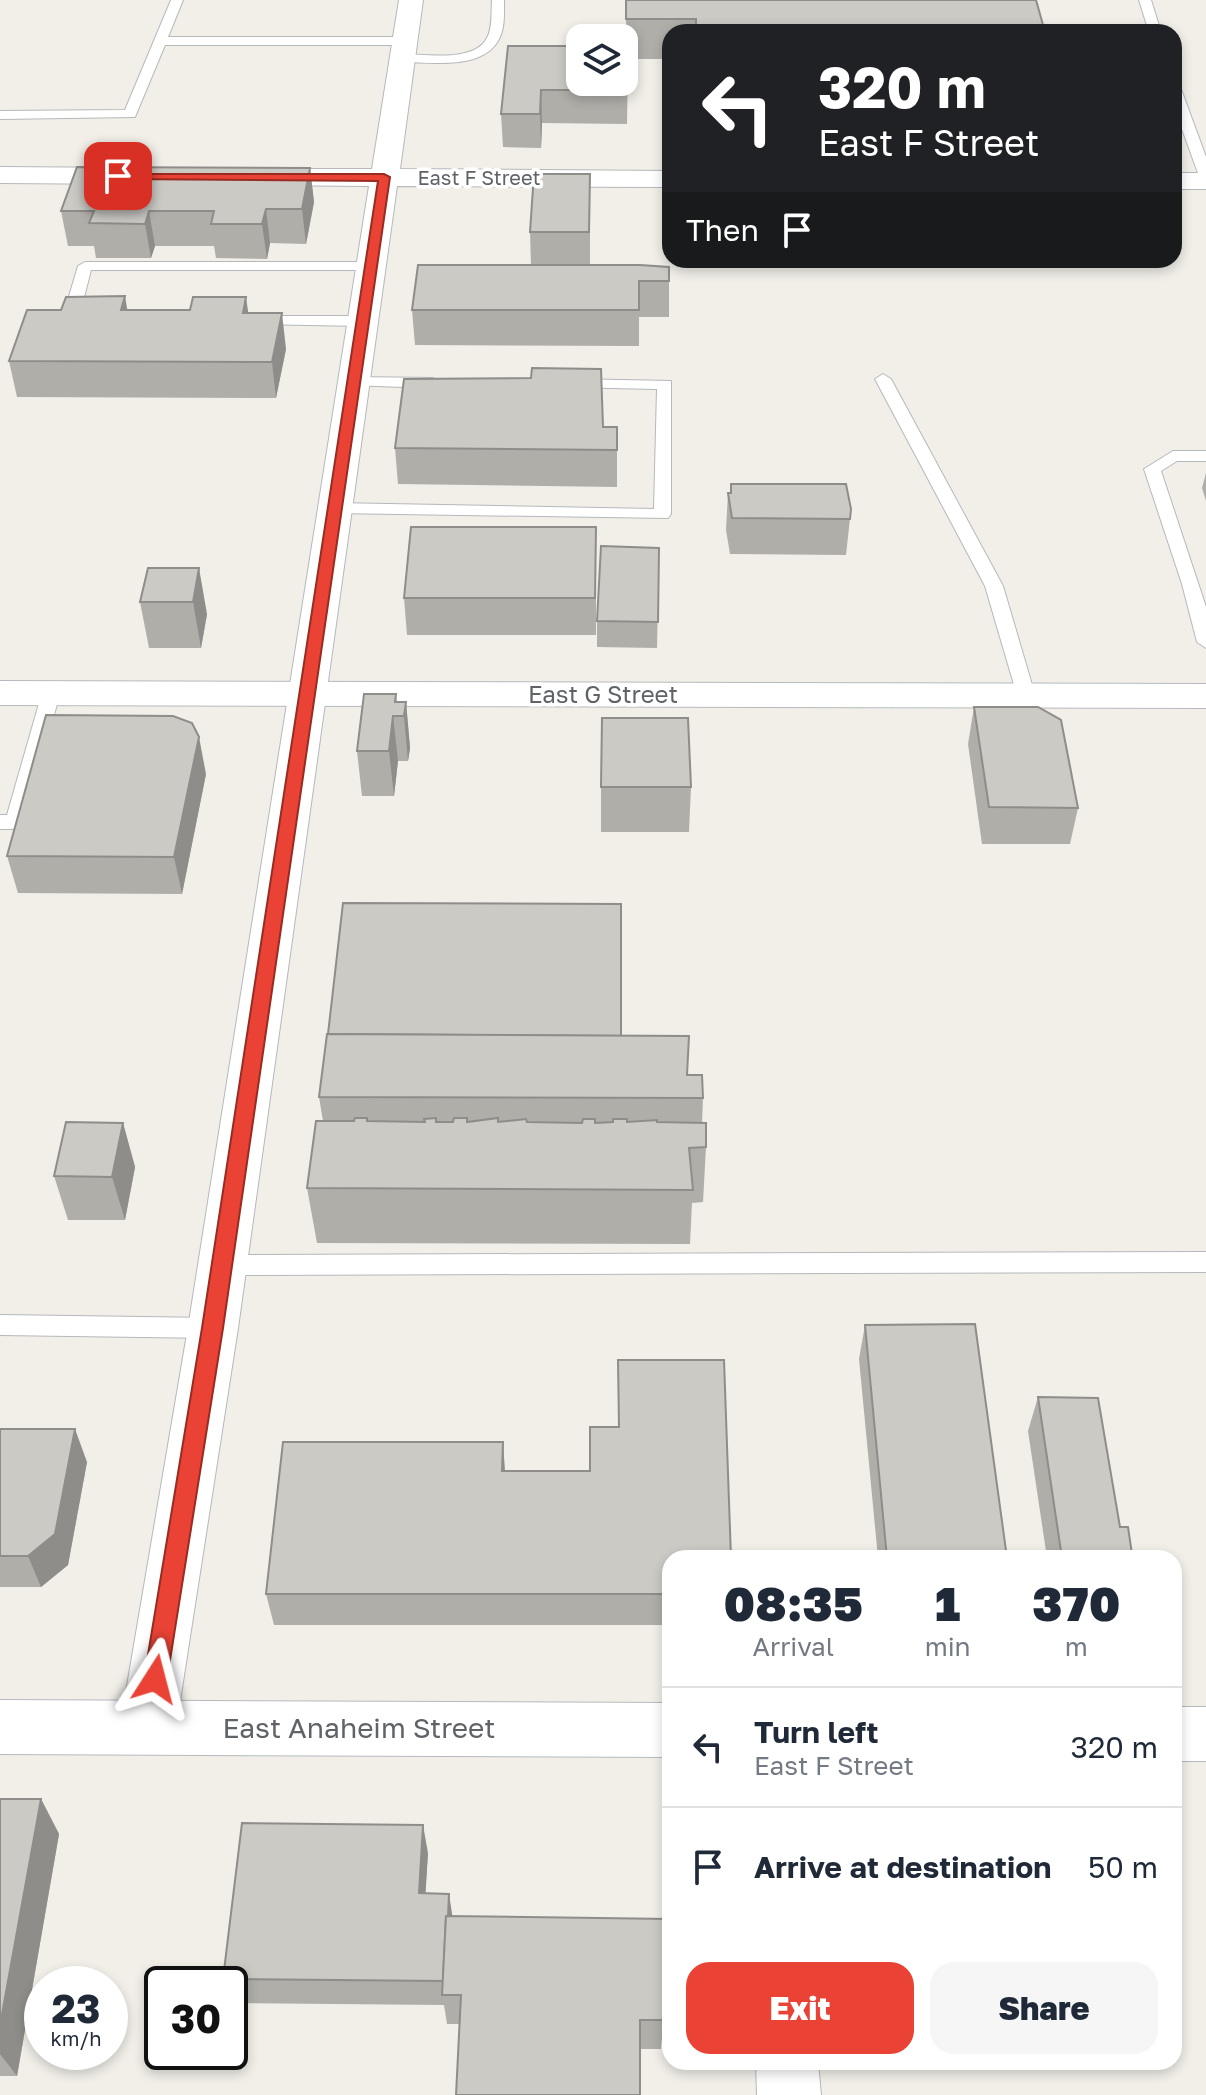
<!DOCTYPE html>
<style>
:root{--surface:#fff;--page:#f6f6f7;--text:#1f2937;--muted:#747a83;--line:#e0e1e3;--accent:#ea4335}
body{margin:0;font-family:"Golos Text",sans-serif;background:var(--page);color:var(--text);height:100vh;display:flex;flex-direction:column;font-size:30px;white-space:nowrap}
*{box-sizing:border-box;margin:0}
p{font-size:26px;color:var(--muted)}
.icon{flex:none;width:44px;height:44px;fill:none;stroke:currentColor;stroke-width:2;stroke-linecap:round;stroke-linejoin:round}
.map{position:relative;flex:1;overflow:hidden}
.side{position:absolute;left:662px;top:1550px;width:520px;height:520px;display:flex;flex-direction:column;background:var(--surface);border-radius:24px;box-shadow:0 4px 12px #0003}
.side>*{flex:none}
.hud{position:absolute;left:662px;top:24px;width:520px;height:244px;border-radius:24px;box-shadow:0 4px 12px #0003;background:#202124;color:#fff;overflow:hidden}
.tools{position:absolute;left:566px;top:24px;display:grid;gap:16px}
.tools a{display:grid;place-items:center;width:72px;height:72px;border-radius:16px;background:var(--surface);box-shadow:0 4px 12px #0003;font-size:40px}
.speed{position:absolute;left:24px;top:1966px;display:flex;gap:16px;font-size:40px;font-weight:700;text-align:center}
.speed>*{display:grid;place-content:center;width:104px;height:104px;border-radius:50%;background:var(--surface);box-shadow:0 4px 12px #0003;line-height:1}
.speed small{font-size:20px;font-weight:400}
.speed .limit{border:4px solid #111;border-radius:12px;background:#fff;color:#111}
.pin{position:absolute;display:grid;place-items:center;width:68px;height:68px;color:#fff;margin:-34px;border-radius:16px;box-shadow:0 4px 12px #0006}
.me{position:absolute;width:88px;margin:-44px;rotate:9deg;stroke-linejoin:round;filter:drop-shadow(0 0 6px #0008)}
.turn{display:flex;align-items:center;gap:28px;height:168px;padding:0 24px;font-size:36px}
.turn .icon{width:104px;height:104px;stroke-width:2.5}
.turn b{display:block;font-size:56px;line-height:68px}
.then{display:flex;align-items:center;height:76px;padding:0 24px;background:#0003;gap:16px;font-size:30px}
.eta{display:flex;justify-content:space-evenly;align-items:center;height:136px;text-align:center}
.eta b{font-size:48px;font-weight:800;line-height:56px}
.action{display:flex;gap:16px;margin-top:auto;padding:16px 24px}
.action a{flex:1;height:92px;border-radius:24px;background:var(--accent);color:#fff;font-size:32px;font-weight:800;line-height:92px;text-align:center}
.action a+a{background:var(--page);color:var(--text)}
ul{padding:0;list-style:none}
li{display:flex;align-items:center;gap:24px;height:120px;padding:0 24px;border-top:2px solid var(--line)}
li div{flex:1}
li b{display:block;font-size:30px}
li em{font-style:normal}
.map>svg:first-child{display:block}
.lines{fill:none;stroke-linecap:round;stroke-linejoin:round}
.lane-casing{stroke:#b5b8bc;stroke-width:2}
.street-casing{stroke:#b5b8bc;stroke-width:2}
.secondary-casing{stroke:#b6babf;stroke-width:2}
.lane{fill:#fff;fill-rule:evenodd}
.street{fill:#fff;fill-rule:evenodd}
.secondary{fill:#fff;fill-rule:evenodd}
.wall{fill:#afaea9}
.shaded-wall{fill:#8f8d8a}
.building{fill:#cccac5;stroke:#8f8d8a;stroke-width:2}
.route{fill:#ea4335;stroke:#982c22;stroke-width:2}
.labels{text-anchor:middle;stroke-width:7;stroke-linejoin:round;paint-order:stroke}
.far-street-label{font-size:20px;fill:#5f6368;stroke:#fff}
.street-label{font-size:24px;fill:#5f6368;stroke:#fff}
.near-street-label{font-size:28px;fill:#5f6368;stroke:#fff}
</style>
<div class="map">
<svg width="1206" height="2095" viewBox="0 0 1206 2095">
<rect width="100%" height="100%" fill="#f1efe8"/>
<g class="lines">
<g class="lane-casing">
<g id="lane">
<polygon points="171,0 183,0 168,37 405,37 411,41 405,45 165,45 135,117 0,119 0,111 125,110"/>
<path d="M492,0H504C504,12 505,26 500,37C485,71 431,62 402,62L395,58L402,54C425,54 474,63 487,38C493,27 491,12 492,0Z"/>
<polygon points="1139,0 1151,0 1161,32 1149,32"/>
<polygon points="1174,85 1181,89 1206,157 1206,180 1199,176 1174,107"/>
<polygon points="85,262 372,262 379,266 372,270 91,270 79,317 81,320 73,325 65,323 62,320 78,266"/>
<polygon points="252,316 363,316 371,321 363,326 247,324 244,321"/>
<polygon points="883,374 891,379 1003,586 1035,695 1033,699 1019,699 1017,695 985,586 875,379"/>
<polygon points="354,377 433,378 441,383 433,388 348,385 346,382"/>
<polygon points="571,379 671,381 671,514 668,518 334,513 325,508 334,503 654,509 657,389 565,387 563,384"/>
<polygon points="1173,451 1206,451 1206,461 1177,461 1161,471 1206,607 1206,648 1197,642 1182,584 1144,469"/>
<polygon points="51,687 60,693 25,822 15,829 0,829 0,815 7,815 42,693"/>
<polygon points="1206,1252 1206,1272 221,1275 213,1272 209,1265 213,1258 221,1255"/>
<polygon points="0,1315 213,1318 222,1321 225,1328 222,1335 213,1338 0,1335"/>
</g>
</g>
<g class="street-casing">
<g id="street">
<polygon points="399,0 423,0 400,169 670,171 670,187 397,186 238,1328 176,1727 168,1746 148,1754 128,1746 120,1727 188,1328 369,186 252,185 242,183 238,177 242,171 252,169 372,169"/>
<polygon points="0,167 132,168 142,170 146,176 142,182 132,184 0,183"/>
<rect x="1174" y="173" width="32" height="16"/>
<polygon points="756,2062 818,2062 821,2095 757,2095"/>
</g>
</g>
<g class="secondary-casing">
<g id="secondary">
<polygon points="0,681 1206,684 1206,708 0,705"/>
<polygon points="0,1700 670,1703 670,1757 0,1754"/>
<rect x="1174" y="1707" width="32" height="54"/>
</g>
</g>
<use href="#lane" class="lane"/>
<use href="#street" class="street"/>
<use href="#secondary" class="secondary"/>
</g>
<g class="wall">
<polygon points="626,0 1045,32 670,32 670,59 628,59 627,124 542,123 541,148 503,147 501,114 508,46 626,47"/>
<polygon points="310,168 314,202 306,244 270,243 267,259 216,258 214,246 155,246 151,258 96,258 94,246 68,246 61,211"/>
<polygon points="590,209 590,265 669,281 669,317 639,317 639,346 415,345 412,310 531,265 530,232"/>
<polygon points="127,310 248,313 286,349 276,398 17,397 9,361"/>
<polygon points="603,427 617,427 617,487 398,484 395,448"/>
<polygon points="1206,473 1206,501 1202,488"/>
<polygon points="728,493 851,509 846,555 730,554 726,530"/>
<polygon points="596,527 596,635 407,635 404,598"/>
<polygon points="659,548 657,648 597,647 597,621"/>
<polygon points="148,568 207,614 201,648 149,648 140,602"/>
<polygon points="396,694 397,702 406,702 410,748 408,761 398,761 394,796 362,796 357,751"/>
<polygon points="974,707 1078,808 1070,844 982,844 968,744"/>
<polygon points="206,774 182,894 18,893 7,856"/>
<polygon points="601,787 691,787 689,832 601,832"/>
<polygon points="621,1036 687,1075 703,1098 702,1123 706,1147 703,1202 692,1203 690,1244 317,1243 307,1188 323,1121 319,1097"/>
<polygon points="123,1123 135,1167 125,1220 68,1220 54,1176"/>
<polygon points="865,1325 1007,1558 878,1558 859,1359"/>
<polygon points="618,1360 670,1558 670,1625 274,1625 266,1594 503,1442 505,1471 590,1471 618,1427"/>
<polygon points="1038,1397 1120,1527 1132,1554 1131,1558 1047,1558 1028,1431"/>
<polygon points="0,1429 87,1462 68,1565 41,1587 0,1587"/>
<polygon points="0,1799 41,1799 59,1834 17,2076 0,2076"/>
<polygon points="428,1853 425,1893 453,1916 670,1919 670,2026 663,2026 661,2049 640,2049 459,2024 447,2024 444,2005 233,2003 230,1996 230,1984 225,1984 223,1979"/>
</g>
<g class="shaded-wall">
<polygon points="541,90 542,123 541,148 540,114"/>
<polygon points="310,168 314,202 306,244 302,209"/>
<polygon points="266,209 270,243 267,259 262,224"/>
<polygon points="149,211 155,246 151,258 145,224"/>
<polygon points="125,296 131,332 121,310"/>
<polygon points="246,297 251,332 243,313"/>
<polygon points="282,313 286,349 276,398 272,362"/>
<polygon points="199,568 207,614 201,648 193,602"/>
<polygon points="406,702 410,748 408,761 404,716"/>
<polygon points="393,716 398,761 394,796 389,751"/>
<polygon points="199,737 206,774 182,894 174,857"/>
<polygon points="123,1123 135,1167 125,1220 112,1177"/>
<polygon points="75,1429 87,1462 68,1565 41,1587 28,1556"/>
<polygon points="503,1442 505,1475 502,1471"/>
<polygon points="41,1799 59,1834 17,2076 0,2054 0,2025"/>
<polygon points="423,1825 428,1853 424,1919 419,1893"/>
<polygon points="449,1894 453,1920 444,1981"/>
</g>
<g class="building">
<polygon points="626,0 1036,0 1045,32 696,32 696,19 626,19"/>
<polygon points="508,46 580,46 580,82 624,82 624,47 628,47 627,90 541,90 540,114 501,114"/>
<polygon points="77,167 310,168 302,209 266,209 262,224 211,224 214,211 149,211 145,224 89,223 94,211 61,211"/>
<polygon points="534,174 590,174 589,232 530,232"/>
<polygon points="418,265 640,265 669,267 669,281 639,281 639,310 412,310"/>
<polygon points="125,296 121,310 190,310 193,297 246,297 243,313 282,313 272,362 9,361 27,310 61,310 66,297"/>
<polygon points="532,368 601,369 603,427 617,427 617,450 395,448 404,379 531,378"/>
<polygon points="731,484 846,484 851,509 850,519 732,518 728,493 731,493"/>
<polygon points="411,527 596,527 595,598 404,598"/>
<polygon points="601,546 659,548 658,622 597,621"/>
<polygon points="148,568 199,568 193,602 140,602"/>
<polygon points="364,694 396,694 395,702 406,702 404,716 393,716 389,751 357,751"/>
<polygon points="974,707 1038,707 1061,720 1078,808 989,807"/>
<polygon points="46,715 173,716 192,723 199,737 174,857 7,856"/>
<polygon points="602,718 688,718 691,787 601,787"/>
<polygon points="343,903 621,904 621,1036 328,1034"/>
<polygon points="327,1034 689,1036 687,1075 702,1075 703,1098 319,1097"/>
<polygon points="355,1118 367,1118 367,1121 425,1122 424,1119 436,1118 436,1122 453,1122 454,1118 467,1118 467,1122 498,1118 498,1122 526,1119 527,1122 582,1123 583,1119 595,1119 595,1123 613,1122 613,1119 627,1119 627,1122 657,1120 657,1122 706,1123 706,1147 689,1148 693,1190 307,1188 316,1121 354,1121"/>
<polygon points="66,1122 123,1123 112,1177 54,1176"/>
<polygon points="975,1324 1007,1558 887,1558 865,1325"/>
<polygon points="618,1360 724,1360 731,1558 670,1558 670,1594 266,1594 283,1442 503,1442 502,1471 590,1471 590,1427 619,1427"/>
<polygon points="1038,1397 1098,1398 1120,1527 1128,1527 1132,1554 1124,1554 1125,1558 1062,1558"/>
<polygon points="0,1429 75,1429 55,1534 28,1556 0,1556"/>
<polygon points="0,1799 41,1799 0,2025"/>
<polygon points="242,1823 423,1825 419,1893 449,1894 448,1916 446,1916 443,1981 223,1979"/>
<polygon points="446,1916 670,1919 670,1996 663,1996 663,2020 640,2020 640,2095 456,2095 461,1995 442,1995"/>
</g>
<polygon class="route" points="114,174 384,174 390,177 223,1328 167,1679 164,1687 155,1690 147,1687 144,1679 202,1328 378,181 118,179 112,176"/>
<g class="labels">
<g class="far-street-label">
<text x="479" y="185">East F Street</text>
</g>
<g class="street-label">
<text x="603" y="703">East G Street</text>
</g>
<g class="near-street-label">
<text x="359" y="1738">East Anaheim Street</text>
</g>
</g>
</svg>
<div class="tools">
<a><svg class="icon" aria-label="layers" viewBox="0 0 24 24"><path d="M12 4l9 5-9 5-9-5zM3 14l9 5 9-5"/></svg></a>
</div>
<div class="speed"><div>23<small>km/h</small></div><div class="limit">30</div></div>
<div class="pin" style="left:118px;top:176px;background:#d93025"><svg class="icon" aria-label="arrive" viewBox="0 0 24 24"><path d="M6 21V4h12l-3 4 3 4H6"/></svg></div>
<svg class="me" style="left:155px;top:1679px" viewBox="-20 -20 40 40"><path d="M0-17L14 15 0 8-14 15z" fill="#ea4335" stroke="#fff" stroke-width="4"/></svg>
<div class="hud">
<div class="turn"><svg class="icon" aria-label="left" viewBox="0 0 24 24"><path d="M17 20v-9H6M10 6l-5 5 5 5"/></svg><div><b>320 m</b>East F Street</div></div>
<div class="then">Then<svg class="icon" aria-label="arrive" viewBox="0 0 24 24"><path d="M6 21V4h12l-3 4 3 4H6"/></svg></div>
</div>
<section class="side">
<div class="eta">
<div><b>08:35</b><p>Arrival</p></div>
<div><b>1</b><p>min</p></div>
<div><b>370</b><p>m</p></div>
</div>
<ul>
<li><svg class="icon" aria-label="left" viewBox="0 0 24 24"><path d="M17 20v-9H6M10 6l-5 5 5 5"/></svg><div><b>Turn left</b><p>East F Street</p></div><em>320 m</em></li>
<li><svg class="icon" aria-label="arrive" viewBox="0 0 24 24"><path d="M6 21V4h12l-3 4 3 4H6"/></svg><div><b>Arrive at destination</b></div><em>50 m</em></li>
</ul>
<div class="action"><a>Exit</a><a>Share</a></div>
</section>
</div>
